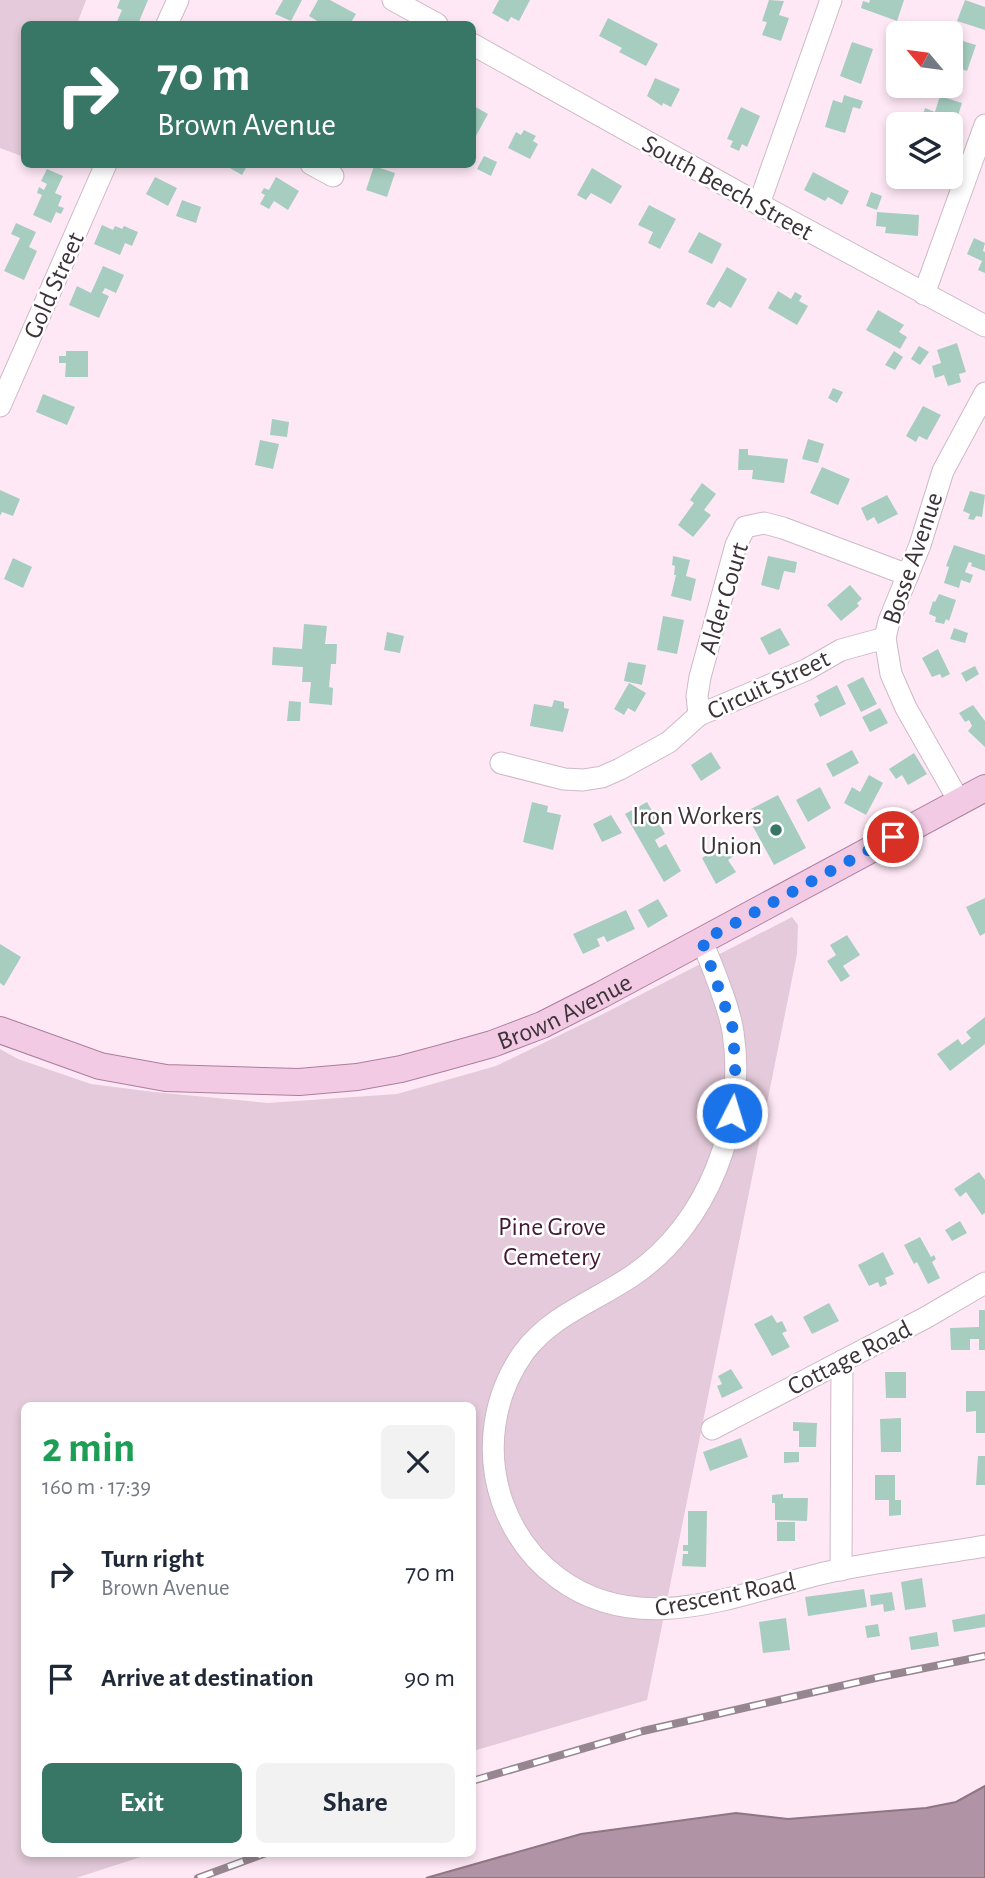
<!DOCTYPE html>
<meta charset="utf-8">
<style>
:root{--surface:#fff;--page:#f2f2f3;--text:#1f2937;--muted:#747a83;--accent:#387765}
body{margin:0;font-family:"Alegreya Sans",sans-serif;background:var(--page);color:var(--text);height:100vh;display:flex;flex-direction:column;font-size:26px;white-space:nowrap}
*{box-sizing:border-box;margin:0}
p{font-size:23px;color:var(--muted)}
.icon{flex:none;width:38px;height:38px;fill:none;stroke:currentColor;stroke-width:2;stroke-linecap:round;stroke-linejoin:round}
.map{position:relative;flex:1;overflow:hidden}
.details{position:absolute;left:21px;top:1402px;width:455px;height:455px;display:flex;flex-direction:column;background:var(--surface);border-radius:10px;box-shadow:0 4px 10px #0003}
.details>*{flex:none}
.top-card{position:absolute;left:21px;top:21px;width:455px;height:147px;border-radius:10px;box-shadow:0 4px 10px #0003;background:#387765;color:#fff;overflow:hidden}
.needle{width:46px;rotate:299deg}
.fabs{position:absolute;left:886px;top:21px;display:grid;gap:14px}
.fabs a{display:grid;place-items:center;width:77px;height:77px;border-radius:10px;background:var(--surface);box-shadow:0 4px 10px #0003;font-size:35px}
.pin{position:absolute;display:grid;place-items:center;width:60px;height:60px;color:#fff;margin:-30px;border:4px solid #fff;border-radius:50%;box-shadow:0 2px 7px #0007}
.me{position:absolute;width:77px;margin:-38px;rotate:5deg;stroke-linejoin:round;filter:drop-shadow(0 0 5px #0008)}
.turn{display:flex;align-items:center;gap:24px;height:147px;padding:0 21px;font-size:32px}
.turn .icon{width:91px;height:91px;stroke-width:2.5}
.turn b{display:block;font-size:49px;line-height:60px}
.round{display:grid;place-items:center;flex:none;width:74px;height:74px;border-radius:10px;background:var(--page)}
.summary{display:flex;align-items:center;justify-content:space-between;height:119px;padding:0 21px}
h1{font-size:42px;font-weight:700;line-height:52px;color:#1e9e55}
.action{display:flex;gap:14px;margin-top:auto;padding:14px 21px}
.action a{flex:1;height:80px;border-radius:10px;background:var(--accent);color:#fff;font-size:28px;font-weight:700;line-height:80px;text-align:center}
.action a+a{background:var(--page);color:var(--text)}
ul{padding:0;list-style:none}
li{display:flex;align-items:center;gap:21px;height:105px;padding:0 21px}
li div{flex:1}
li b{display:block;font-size:26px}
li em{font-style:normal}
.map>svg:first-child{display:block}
.green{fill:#e4cada}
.water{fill:#b193a6;stroke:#8e7685;stroke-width:2}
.building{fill:#a6cdc0}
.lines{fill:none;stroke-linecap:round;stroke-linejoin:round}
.minor-casing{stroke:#ceb9c7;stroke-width:23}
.major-casing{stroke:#ac7e9c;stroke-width:28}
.minor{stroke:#fff;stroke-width:21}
.major{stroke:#f2cae4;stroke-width:26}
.rail-casing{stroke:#968690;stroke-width:8}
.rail{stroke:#fff;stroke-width:5;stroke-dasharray:16;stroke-linecap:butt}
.route{stroke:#1a73e8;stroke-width:12;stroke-dasharray:0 21.6}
.poi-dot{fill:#387765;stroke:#fff;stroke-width:2.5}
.labels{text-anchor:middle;stroke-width:5;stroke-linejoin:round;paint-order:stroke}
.street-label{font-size:26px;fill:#3c3339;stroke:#fff}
.poi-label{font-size:26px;fill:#3c3339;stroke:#fff;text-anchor:end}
.park-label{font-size:26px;fill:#421936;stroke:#fff}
</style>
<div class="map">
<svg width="985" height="1878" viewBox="0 0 985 1878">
<rect width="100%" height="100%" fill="#ffe8f6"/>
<g class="green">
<polygon points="0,0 86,0 77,24 24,24 24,157 0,148"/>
<polygon points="792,917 798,925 797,954 647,1700 473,1751 472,1405 24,1405 24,1853 153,1853 76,1878 0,1878 0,1049 18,1059 91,1084 154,1092 268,1103 397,1094 496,1066 603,1014"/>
</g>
<polygon class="water" points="985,1786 985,1878 426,1878 581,1834 736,1813 788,1819 926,1808 956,1802"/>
<g class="building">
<polygon points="120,0 148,0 138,24 116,24 122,10 117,8"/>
<polygon points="283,0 302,0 291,21 275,14"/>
<polygon points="318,0 330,0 356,14 350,24 322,24 309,16"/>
<polygon points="499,0 530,0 519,21 511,17 508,22 492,13"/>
<polygon points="769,0 784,1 779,15 789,18 781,41 762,35 767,22 762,21"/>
<polygon points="870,0 904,0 897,21 861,8 863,1 869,3"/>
<polygon points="965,0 985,7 985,30 957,21"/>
<polygon points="608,18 658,44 646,66 619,52 622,48 599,36"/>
<polygon points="953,38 976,45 967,71 950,65 950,47"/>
<polygon points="852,42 873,49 861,84 840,76"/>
<polygon points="655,78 680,89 671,107 663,103 662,106 647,96"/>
<polygon points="844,95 863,101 860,109 853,107 845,133 825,127 833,100 842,103"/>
<polygon points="940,96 962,103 951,137 950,124 920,124 925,108 935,112"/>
<polygon points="472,105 488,114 472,143"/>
<polygon points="741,107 760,116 747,147 742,144 739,151 730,147 733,141 727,139"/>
<polygon points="524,130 536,136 533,141 538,144 530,159 508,148 516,132 521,135"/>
<polygon points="484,156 497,162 491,176 477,169"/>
<polygon points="223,164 248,164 242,175"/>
<polygon points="374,166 395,173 387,197 366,190"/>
<polygon points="592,168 622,186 611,204 591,193 586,200 577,195"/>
<polygon points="47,169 63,176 55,193 62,196 58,206 64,208 61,214 56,212 51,223 33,215 42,195 37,193 39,187 44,190 47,184 41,181"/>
<polygon points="813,172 849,191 842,205 828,197 825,201 804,190"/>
<polygon points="155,177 177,188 168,206 146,194"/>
<polygon points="276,177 299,191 288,210 274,201 269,209 260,204 265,195 261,193 264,188 269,190"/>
<polygon points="871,192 882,196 877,210 866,206"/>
<polygon points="182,200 201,207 196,223 176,216"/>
<polygon points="649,205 676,219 660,249 648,243 653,232 638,225"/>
<polygon points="877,212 919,215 918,236 885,233 886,227 876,226"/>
<polygon points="16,223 36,232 29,247 37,251 24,280 4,271 20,238 11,234"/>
<polygon points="102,225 113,230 115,226 122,229 124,226 138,232 132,246 125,243 120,255 94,244"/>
<polygon points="699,232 722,244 712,264 688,252"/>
<polygon points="974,238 985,243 983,251 985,252 985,273 978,270 982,261 967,254"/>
<polygon points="103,266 124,275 116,293 105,288 102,293 109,296 99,318 69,305 77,286 91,293"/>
<polygon points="727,267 747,279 731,308 719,301 714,308 706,304"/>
<polygon points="778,291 791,299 795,292 802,296 799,301 808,306 797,325 768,308"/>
<polygon points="878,310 904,325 899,332 907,337 900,349 866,330"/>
<polygon points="957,343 966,372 959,374 961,382 948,386 944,375 935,378 932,366 941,363 937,350"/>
<polygon points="919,346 929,352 920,365 911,359"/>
<polygon points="66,351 88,351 88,377 65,377 66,363 59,363 59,356 66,356"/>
<polygon points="894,351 903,357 895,370 885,365"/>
<polygon points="833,388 843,392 837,403 828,398"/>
<polygon points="43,394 75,407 67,425 36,412"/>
<polygon points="923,406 941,415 927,440 919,436 916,442 906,436"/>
<polygon points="272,419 289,422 287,437 270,435"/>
<polygon points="808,439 824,444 818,463 802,459"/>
<polygon points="260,440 279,444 273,469 255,465"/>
<polygon points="739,449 748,449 748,455 788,459 784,483 752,479 753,470 738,470"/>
<polygon points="822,467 850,479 838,505 810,493"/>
<polygon points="702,483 716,494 704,510 711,515 693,537 678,525 694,503 690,500"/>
<polygon points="0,490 20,499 13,516 2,512 0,516"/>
<polygon points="970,491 985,495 982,517 976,516 974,520 968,519 970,514 963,511"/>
<polygon points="887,495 898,514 878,524 874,517 867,521 861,508"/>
<polygon points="954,545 985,555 985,571 971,566 972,563 969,562 965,572 973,575 970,583 961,580 959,588 944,583 949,567 946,566"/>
<polygon points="673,556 690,560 686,576 696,579 691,601 671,596 676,575 674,575 675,566 672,565"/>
<polygon points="768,556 797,562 795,573 784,571 779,590 761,585"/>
<polygon points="13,558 32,567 23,588 4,579"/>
<polygon points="850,585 862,599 857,603 859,606 841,621 827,605"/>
<polygon points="939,594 956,600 949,621 946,619 944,624 935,622 936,617 929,614 933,601 935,602"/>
<polygon points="663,616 684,620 677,654 657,650"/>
<polygon points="304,624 327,626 325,644 337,644 336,664 331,664 329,687 333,688 332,705 309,703 311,682 302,682 303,667 272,665 273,647 302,649"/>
<polygon points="780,628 790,645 769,655 760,638"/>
<polygon points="954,628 968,633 965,643 950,639"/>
<polygon points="387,632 404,636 400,653 384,650"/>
<polygon points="938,649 950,674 942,678 940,674 932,677 922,658"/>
<polygon points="628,662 646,665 642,685 624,681"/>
<polygon points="975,666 979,674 966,682 961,673"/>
<polygon points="863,677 877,704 861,712 847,685"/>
<polygon points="629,683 646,693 635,712 628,708 624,715 614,709"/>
<polygon points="837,685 846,704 820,717 814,704 819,701 816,696"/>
<polygon points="554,700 564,702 564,708 569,709 563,732 530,726 534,704 552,707"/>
<polygon points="289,701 301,702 300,721 287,721"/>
<polygon points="973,705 985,721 985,747 968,731 972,726 969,720 965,722 959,713"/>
<polygon points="880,708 888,723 870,732 862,717"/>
<polygon points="852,750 859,763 833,777 826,764"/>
<polygon points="711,752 721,768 701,781 691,765"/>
<polygon points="914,753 927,774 908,785 902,775 896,779 889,769"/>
<polygon points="869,775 883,783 866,815 844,803 852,787 860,792"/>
<polygon points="820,787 831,808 808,822 796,800"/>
<polygon points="778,795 806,848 774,865 745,812"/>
<polygon points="532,802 548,806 547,812 561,815 553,850 523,842"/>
<polygon points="647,802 665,834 655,840 659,848 666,844 681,871 664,882 625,814"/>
<polygon points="611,815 622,833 602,842 593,824"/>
<polygon points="726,844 734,856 728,860 736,872 716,884 702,858"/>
<polygon points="985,898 985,933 980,936 966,907"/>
<polygon points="658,899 668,916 648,928 638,910"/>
<polygon points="626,910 635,929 607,942 604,936 597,939 600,946 583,954 573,934"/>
<polygon points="847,935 860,955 843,966 850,976 841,982 827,961 836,955 830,945"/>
<polygon points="0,944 21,957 4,986 0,983"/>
<polygon points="985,1017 985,1044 950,1071 937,1054 958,1039 962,1045 971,1038 966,1032"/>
<polygon points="979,1172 985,1180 985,1213 982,1215 966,1192 960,1197 954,1189"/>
<polygon points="960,1221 967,1233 952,1241 945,1230"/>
<polygon points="920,1237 931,1257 934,1255 936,1259 932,1262 940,1278 928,1284 917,1262 914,1264 904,1245"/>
<polygon points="883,1252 894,1274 885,1278 887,1284 880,1287 878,1282 869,1286 858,1265"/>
<polygon points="829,1303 839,1321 812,1334 803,1317"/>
<polygon points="979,1310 985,1310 985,1350 979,1350 979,1339 970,1339 970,1350 951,1350 950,1328 979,1327"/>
<polygon points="772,1315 777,1323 782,1321 787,1331 782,1333 790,1347 772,1356 754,1324"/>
<polygon points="731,1369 743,1388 722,1398 717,1386 722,1384 718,1376"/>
<polygon points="885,1372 906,1372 906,1398 886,1398"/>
<polygon points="966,1391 985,1391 985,1433 976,1433 976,1411 966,1412"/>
<polygon points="901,1418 901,1452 881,1452 880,1419"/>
<polygon points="793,1422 817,1423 816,1447 799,1447 799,1431 793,1431"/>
<polygon points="741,1438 748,1457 710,1471 703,1452"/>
<polygon points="784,1452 799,1452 799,1462 784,1463"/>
<polygon points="978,1456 985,1456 985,1485 976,1485"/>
<polygon points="875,1475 895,1475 895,1500 901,1500 901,1515 889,1516 889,1500 875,1500"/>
<polygon points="783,1494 783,1498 808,1498 807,1521 775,1520 775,1503 772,1503 772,1495"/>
<polygon points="688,1511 707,1511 706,1567 682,1566 683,1554 688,1554 688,1551 683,1551 683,1545 688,1545"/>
<rect x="777" y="1522" width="18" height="19"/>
<polygon points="922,1578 926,1607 905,1610 901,1582"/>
<polygon points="864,1589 867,1607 808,1616 805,1597"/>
<polygon points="892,1592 895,1610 884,1612 883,1604 871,1606 870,1595"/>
<polygon points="985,1614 985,1627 954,1632 952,1620"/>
<polygon points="786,1618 790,1650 763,1653 759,1622"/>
<polygon points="878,1624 880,1636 867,1638 865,1626"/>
<polygon points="937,1632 939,1646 911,1650 909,1637"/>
</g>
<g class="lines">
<g class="minor-casing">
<g id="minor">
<polyline points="393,0 437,24"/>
<polyline points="167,24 178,0"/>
<polyline points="472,44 759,204 985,326"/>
<polyline points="311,164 333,176"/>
<polyline points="759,204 831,0"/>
<polyline points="924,294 985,125"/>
<polyline points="0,406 106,164"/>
<polyline points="699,715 697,696 700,677 736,545 745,527 764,523 783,528 908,575"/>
<polyline points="501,763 564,779 583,780 602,777 620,769 669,742 699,715 806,670 841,650 885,638"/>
<polyline points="959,801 906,708 891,674 885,638 889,621 920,545 943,471 985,393"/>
<path d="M702,941C712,966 729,1006 733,1032C747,1122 708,1225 632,1276C595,1301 552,1315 524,1352C493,1395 485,1451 502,1501C513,1532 532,1559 558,1578C640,1639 737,1594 824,1573C877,1561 932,1555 985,1546"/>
<polyline points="712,1429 925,1318 985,1283"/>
<polyline points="841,1570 842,1361"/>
</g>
</g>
<g class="major-casing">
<g id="major">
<path id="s1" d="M0,1030L100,1066L166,1078L299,1082L357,1077L401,1069L442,1058L492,1044L542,1025L601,995L985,788"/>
</g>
</g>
<use href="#minor" class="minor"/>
<use href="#major" class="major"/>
<g class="rail-casing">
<g id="rail">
<polyline points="472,1781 643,1731 880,1677 985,1656"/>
<polyline points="198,1878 266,1853"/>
</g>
</g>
<use href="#rail" class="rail"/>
</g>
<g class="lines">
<polyline class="route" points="732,1113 736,1086 733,1029 702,941 893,837"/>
</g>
<circle class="poi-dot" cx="776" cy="830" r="7"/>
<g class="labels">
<g class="street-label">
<text transform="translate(728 187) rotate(29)" y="9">South Beech Street</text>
<text transform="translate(53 285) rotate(-66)" y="9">Gold Street</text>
<text transform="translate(912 558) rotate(-71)" y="9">Bosse Avenue</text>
<text transform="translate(723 598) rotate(-73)" y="9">Alder Court</text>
<text transform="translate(768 684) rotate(-25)" y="9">Circuit Street</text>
<text dy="9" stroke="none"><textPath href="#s1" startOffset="583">Brown Avenue</textPath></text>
<text transform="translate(849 1357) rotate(-27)" y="9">Cottage Road</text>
<text transform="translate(725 1594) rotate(-11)" y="9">Crescent Road</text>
</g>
<g class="poi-label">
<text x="762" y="824">Iron Workers<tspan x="762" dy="30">Union</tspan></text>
</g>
<g class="park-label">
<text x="552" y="1235">Pine Grove<tspan x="552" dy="30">Cemetery</tspan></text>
</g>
</g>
</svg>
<div class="fabs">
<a><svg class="needle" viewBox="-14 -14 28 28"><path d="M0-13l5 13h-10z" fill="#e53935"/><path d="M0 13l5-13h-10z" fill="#747a83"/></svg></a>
<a><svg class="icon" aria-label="layers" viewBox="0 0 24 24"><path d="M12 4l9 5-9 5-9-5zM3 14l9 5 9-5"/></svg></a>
</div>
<div class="pin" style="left:893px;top:837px;background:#d93025"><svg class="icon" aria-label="arrive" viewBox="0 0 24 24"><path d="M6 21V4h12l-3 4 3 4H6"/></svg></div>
<svg class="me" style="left:732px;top:1113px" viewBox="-20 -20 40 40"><circle r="17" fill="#1a73e8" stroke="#fff" stroke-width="3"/><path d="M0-11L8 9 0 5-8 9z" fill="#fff"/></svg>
<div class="top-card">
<div class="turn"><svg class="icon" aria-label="right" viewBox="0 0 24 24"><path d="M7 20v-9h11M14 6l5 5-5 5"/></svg><div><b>70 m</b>Brown Avenue</div></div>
</div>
<section class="details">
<div class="summary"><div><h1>2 min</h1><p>160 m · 17:39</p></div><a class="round"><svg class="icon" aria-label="close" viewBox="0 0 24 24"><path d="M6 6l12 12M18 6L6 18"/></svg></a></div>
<ul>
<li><svg class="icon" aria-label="right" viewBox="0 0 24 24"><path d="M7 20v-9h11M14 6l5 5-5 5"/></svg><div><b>Turn right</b><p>Brown Avenue</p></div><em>70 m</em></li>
<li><svg class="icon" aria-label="arrive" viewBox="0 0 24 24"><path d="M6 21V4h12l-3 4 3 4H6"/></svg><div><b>Arrive at destination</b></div><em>90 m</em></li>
</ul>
<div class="action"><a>Exit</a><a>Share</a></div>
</section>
</div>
